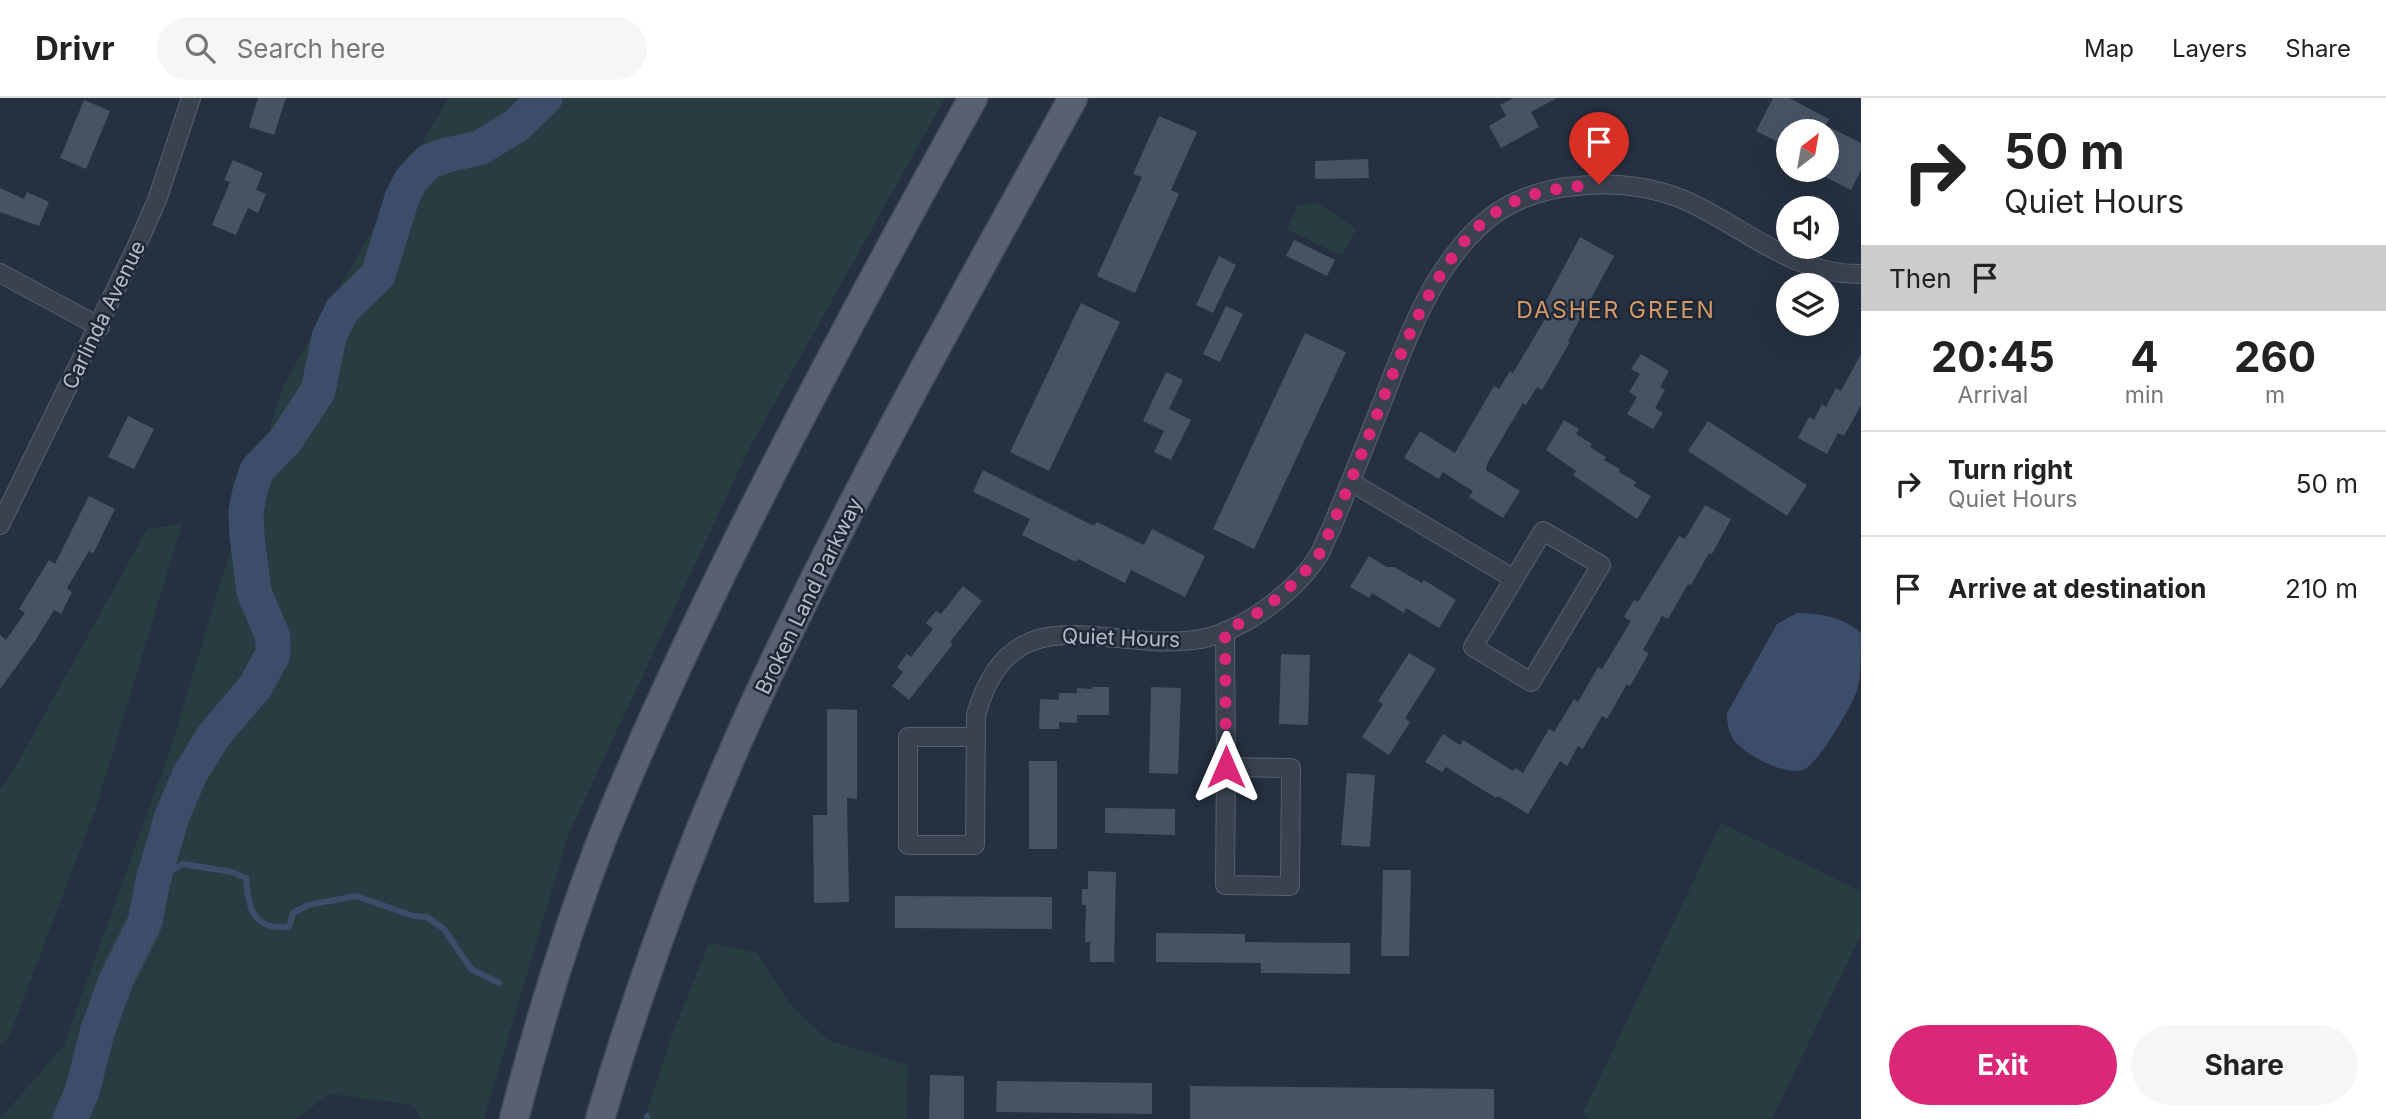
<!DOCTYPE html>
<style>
:root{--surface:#fff;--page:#f6f6f6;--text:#222;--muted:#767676;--line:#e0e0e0;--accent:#db2777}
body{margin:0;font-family:Inter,sans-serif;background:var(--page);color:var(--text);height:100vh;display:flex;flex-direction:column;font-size:26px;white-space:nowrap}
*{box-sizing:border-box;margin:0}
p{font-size:23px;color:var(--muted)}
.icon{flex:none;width:38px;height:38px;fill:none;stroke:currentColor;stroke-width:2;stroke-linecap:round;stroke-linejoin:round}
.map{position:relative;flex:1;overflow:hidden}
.sheet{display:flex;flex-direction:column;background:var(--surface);width:525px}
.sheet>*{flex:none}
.guide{background:#fff;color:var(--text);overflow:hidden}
.needle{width:46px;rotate:31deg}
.tools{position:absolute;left:1776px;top:21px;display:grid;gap:14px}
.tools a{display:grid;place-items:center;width:63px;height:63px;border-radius:50%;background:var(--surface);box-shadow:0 7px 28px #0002;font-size:35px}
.pin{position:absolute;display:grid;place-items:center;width:60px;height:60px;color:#fff;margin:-72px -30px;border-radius:50% 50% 50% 0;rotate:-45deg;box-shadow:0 0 7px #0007}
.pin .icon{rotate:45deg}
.me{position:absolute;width:77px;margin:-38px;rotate:0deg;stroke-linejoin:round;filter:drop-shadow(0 0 5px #0008)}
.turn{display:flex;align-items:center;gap:24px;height:147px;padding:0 28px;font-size:32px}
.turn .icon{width:91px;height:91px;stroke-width:2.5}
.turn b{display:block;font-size:49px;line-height:60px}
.then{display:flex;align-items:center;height:66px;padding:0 28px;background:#0003;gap:14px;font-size:26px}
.eta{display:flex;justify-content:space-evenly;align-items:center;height:119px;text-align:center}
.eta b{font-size:42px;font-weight:700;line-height:49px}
.cta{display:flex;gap:14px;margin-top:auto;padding:14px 28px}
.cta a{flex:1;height:80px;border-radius:42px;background:var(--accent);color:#fff;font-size:28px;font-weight:700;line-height:80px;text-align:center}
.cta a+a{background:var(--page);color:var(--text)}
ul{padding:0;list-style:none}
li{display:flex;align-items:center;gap:21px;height:105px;padding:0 28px;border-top:2px solid var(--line)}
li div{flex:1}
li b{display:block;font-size:26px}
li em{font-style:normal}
header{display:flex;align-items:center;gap:42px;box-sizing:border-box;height:98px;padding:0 35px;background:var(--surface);border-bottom:2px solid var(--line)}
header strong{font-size:33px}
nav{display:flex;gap:38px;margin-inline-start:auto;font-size:24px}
.search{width:490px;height:63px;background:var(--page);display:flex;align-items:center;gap:18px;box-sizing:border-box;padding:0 24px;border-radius:38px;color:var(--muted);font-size:26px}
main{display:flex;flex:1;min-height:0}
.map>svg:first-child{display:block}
.green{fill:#283d41}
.water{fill:#3b4d69}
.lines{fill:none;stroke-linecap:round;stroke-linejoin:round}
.stream{stroke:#3b4d69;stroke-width:6}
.river{stroke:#3b4d69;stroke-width:35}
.building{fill:#475264}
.street-casing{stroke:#57606d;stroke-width:20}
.primary-casing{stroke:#434b59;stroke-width:31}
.street{stroke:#3a4250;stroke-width:18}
.primary{stroke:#586170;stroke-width:28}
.route{stroke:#db2777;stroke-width:12;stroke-dasharray:0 21.6}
.labels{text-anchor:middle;stroke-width:5;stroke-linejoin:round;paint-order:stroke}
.street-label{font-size:21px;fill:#b6bdca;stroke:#1e2735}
.neighbourhood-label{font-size:23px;letter-spacing:2px;fill:#d59a67;stroke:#1e2735}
</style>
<header>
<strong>Drivr</strong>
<div class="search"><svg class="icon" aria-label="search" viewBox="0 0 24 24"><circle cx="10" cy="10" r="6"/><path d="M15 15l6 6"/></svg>Search here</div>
<nav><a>Map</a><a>Layers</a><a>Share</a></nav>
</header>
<main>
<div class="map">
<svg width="1861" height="1021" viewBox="0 0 1861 1021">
<rect width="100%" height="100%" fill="#253040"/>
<g class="green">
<polygon points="448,0 945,0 749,351 569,735 484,1021 422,1021 412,1007 330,996 295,1021 0,1021 64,947 172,646 222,479 284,286"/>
<polygon points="1318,105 1356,131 1342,158 1287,131 1297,108"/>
<polygon points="182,426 96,710 9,939 0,949 0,691 12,675 147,431"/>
<polygon points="1721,725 1861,793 1861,836 1772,1021 1590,1021 1582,1017"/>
<polygon points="709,845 756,854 789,905 828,942 908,967 906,1021 644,1021 671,939"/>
</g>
<path class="water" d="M1797,515C1819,515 1844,519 1861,535C1861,553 1861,572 1858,590C1853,606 1820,663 1805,671C1787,680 1743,656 1733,641C1728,633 1727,624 1727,615L1777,526Z"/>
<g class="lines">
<g class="stream">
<path d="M153,783L183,766L232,774L246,780C249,811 252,832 289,829L293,815L308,807L356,798L413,818L427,819L444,831L471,871L499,885"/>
<polyline points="647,1018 647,1021"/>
</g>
<polyline class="river" points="70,1021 82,994 97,935 116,882 145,824 153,783 172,718 190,676 214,637 255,589 273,556 273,539 254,494 247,438 246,413 250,393 257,372 285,343 318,293 329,239 342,212 378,177 402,100 411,82 428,64 447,57 479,50 516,28 545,0"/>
</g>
<g class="building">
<polygon points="258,0 286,0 274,37 249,29"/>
<polygon points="1514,0 1557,0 1531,14 1539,29 1501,50 1489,28 1506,18 1500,7"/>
<polygon points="1773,0 1789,0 1829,21 1823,33 1788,33 1788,49 1756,33"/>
<polygon points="84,2 110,13 86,71 60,60"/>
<polygon points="1159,18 1197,34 1171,92 1179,96 1135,195 1097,178 1142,79 1133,76"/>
<polygon points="1827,28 1861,45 1861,72 1851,92 1812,72 1833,72 1827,69"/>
<polygon points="1368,61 1369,80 1315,81 1315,63"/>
<polygon points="233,62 263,75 256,92 266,96 258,115 248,110 236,137 212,127 230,84 224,82"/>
<polygon points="0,90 24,101 27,94 49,104 39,128 0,114"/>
<polygon points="1580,139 1614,158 1568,243 1570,244 1542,292 1537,289 1526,307 1523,305 1487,366 1486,372 1520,393 1503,420 1469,399 1473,393 1458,384 1443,374 1439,381 1404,360 1420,333 1455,355 1494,288 1499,291 1510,273 1513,275 1548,216 1541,212"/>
<polygon points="1294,142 1335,162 1327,178 1286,158"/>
<polygon points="1219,158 1236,167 1213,215 1196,207"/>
<polygon points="1081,205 1120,224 1049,373 1010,354"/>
<polygon points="1226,208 1243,216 1220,264 1203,256"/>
<polygon points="1305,235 1346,254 1254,451 1213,431"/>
<polygon points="1641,256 1669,273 1660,289 1665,292 1655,310 1663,315 1653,331 1627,316 1637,299 1629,294 1640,276 1631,271"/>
<polygon points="1861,256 1861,307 1844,338 1838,335 1827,356 1798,340 1809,319 1814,322 1822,306 1826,309 1836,290 1841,293"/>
<polygon points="1166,274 1183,282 1169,311 1191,322 1171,362 1154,354 1164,333 1143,323"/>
<polygon points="128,318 154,331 134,371 108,359"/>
<polygon points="1564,322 1579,331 1576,336 1592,346 1590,349 1606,359 1604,362 1620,371 1619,374 1636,384 1634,388 1651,398 1637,421 1573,377 1576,373 1546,352"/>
<polygon points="1708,323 1807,387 1787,418 1688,353"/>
<polygon points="983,372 1094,428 1097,424 1144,447 1152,431 1205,458 1185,499 1131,472 1125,485 1078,461 1076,464 1022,437 1030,421 973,394"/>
<polygon points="89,398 115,411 93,456 89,453 67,490 72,494 61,516 54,512 35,543 0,591 0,537 6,542 25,515 19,511 49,462 55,466"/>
<polygon points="1705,407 1731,421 1712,456 1709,455 1691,487 1688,486 1668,521 1662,518 1643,552 1649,555 1630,588 1627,586 1607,621 1602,618 1583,651 1578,648 1567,668 1560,663 1528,716 1498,698 1496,700 1446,669 1442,674 1425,664 1443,636 1460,647 1463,642 1513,673 1515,670 1523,675 1549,631 1554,634 1574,601 1578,604 1598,569 1602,571 1631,523 1624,519 1634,502 1638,504 1679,438 1685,441"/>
<polygon points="1369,458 1387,469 1394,469 1422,485 1424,482 1456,502 1439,530 1406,510 1404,515 1372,495 1369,500 1350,489"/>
<polygon points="963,488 982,503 950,544 953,546 909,602 892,588 903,574 897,569 907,556 911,559 933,531 926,525 936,513 941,516"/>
<polygon points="1409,555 1436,571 1405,620 1410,624 1389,657 1362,639 1383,606 1378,603"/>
<polygon points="1281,556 1310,557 1308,627 1279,626"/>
<polygon points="1092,589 1109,589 1109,617 1077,617 1077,625 1059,624 1059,631 1039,631 1040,601 1059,602 1059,595 1077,595 1077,590 1092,591"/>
<polygon points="1151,589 1181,590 1178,676 1149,675"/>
<polygon points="827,611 857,612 857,701 847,700 849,804 814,805 813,717 827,717"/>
<rect x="1029" y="663" width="28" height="88"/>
<polygon points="1347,675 1375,677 1370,749 1341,747"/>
<polygon points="1105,710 1175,711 1175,737 1105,735"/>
<polygon points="1383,772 1411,772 1409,858 1381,858"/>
<polygon points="1088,773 1116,774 1114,864 1090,864 1090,844 1085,844 1086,807 1082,807 1082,791 1088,791"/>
<polygon points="895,798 1052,799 1052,831 895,830"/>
<polygon points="1156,835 1245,836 1245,844 1350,845 1350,876 1261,875 1261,865 1156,864"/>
<polygon points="930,977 964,978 964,1021 929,1021"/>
<polygon points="997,983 1152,985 1152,1016 996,1014"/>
<polygon points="1190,988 1494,991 1494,1021 1190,1021"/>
</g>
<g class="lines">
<g class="street-casing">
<g id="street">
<polyline points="0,175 100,229"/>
<polyline points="1351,384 1514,481 1473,549 1531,584 1601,467 1543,433 1514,481"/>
<polyline points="0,427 135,152 157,102 191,0"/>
<polyline points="1225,533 1226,669 1291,670 1290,788 1225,787 1226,669"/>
<path d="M976,639H908V747H975L976,617C1012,489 1110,557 1201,541C1244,533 1298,492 1320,455C1324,447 1327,438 1331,431C1349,388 1366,345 1383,302C1406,243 1430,176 1477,131C1503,104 1541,91 1577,88C1613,84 1649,88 1682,101C1741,126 1793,178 1861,176"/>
</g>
</g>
<g class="primary-casing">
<g id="primary">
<path d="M514,1021C538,927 567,832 602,741C646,631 697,524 750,418C821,277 896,138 973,0"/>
<path d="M600,1021C647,862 706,705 778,556C869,366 972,184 1073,0"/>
</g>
</g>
<use href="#street" class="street"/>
<use href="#primary" class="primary"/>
</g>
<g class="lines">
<path class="route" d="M1226,669L1225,533C1266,513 1292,491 1320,455C1339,413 1356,370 1373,327C1400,258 1440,140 1511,105C1538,92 1569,89 1599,86"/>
</g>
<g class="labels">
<g class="street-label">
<text transform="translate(104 217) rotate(-64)" y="7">Carlinda Avenue</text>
<text transform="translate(809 498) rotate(-64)" y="7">Broken Land Parkway</text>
<text transform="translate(1121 540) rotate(2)" y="7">Quiet Hours</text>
</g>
<g class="neighbourhood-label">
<text x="1616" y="220">DASHER GREEN</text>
</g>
</g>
</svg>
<div class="tools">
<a><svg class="needle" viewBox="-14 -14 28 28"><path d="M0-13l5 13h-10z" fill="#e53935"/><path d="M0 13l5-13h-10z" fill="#767676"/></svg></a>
<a><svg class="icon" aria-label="sound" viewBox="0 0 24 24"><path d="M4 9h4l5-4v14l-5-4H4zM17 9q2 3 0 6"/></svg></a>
<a><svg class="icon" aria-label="layers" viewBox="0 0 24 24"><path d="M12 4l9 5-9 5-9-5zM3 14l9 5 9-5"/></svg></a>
</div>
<div class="pin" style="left:1599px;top:86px;background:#d93025"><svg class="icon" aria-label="arrive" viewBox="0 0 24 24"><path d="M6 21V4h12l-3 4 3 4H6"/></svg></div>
<svg class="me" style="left:1226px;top:669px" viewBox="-20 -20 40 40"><path d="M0-17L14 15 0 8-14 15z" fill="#db2777" stroke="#fff" stroke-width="4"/></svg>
</div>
<section class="sheet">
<div class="guide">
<div class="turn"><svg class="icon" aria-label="right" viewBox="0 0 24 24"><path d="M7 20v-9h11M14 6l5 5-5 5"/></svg><div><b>50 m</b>Quiet Hours</div></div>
<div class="then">Then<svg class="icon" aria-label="arrive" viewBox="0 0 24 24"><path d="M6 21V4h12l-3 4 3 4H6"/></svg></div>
</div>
<div class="eta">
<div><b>20:45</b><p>Arrival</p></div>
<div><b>4</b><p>min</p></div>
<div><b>260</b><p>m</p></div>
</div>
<ul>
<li><svg class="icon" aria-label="right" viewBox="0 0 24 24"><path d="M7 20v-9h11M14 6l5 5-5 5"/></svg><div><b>Turn right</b><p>Quiet Hours</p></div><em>50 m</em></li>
<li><svg class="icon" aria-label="arrive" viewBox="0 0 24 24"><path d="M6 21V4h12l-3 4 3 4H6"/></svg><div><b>Arrive at destination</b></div><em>210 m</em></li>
</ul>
<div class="cta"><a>Exit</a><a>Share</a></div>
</section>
</main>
